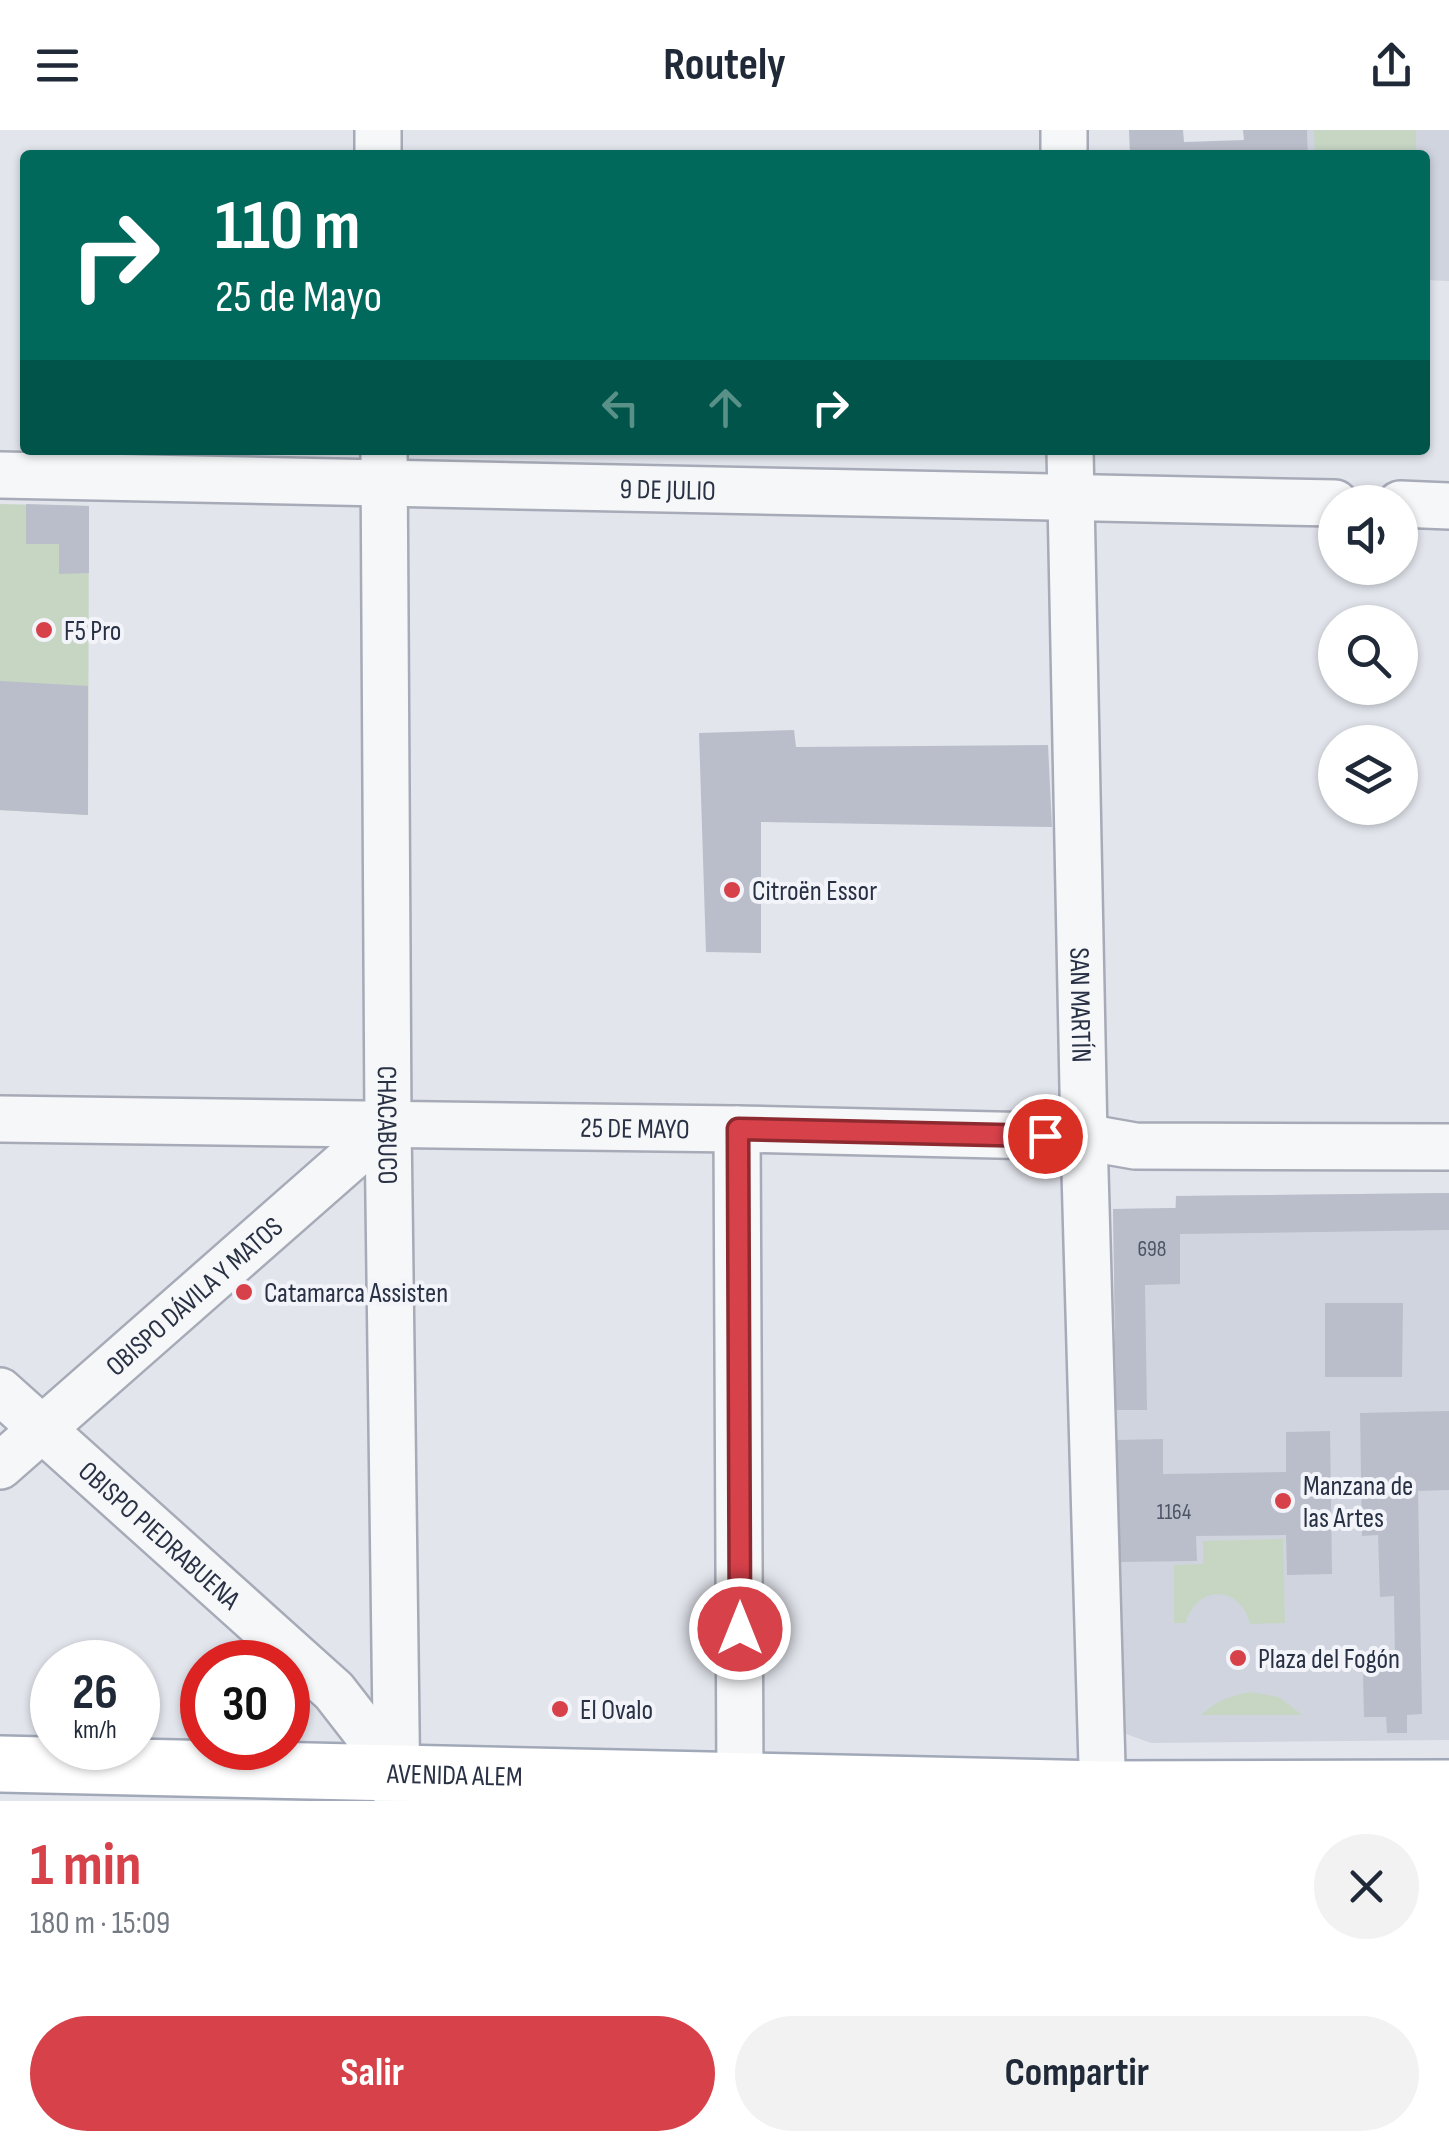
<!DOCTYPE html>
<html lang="es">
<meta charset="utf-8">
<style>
:root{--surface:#fff;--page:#f2f2f3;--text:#1f2937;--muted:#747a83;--accent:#d7414a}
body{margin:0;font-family:"Sofia Sans Condensed",sans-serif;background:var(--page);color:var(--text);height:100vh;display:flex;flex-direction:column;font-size:38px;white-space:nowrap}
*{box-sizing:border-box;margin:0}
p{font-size:32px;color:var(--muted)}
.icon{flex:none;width:55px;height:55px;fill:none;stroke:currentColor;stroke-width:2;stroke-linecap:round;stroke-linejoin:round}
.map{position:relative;height:1671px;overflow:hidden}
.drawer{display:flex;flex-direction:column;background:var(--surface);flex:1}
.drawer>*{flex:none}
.banner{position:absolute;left:20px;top:20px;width:1410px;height:305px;border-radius:10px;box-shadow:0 2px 8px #0004;background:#00695c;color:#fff;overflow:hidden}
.buttons{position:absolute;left:1318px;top:355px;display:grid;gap:20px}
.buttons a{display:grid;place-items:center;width:100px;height:100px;border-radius:50%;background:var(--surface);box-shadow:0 2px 8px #0004;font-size:50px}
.speed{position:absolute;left:30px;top:1510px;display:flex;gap:20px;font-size:50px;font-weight:700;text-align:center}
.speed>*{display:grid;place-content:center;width:130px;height:130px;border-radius:50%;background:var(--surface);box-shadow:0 2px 8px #0004;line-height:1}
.speed small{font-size:25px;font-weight:400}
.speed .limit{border:15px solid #d22;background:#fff;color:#111}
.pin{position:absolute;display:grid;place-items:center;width:85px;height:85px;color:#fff;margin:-42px;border:5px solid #fff;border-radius:50%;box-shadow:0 2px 10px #0007}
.me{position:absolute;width:110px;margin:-55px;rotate:0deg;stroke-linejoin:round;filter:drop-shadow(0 0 8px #0008)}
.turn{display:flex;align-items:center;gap:35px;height:210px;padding:0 30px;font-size:45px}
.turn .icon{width:130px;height:130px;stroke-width:2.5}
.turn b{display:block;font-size:70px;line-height:85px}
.lanes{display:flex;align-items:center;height:95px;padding:0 30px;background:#0003;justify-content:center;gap:50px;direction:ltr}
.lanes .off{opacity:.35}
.round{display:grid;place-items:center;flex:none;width:105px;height:105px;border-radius:52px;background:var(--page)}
.summary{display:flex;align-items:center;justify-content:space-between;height:170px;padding:0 30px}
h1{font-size:60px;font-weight:700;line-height:75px;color:var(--accent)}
.primary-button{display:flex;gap:20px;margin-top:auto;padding:20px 30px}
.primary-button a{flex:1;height:115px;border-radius:60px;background:var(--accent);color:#fff;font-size:40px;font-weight:700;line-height:115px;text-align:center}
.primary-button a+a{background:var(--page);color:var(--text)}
header{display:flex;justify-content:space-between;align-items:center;height:130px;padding:0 30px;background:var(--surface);font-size:45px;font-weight:700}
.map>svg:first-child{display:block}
.built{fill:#d0d4de}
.green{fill:#c6d6c3}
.building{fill:#b9beca}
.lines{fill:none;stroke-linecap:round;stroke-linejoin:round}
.minor-casing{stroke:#a7abb7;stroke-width:50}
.major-casing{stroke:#a1a8b8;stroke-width:60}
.minor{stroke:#f6f7f9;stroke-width:45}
.major{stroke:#fff;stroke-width:55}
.route-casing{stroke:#8c2a30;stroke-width:25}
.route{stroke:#d7414a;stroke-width:18}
.poi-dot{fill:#d7414a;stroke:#f2f4f9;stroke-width:4}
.labels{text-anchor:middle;stroke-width:8;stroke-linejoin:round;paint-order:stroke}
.number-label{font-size:22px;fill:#4d5466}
.street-label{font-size:28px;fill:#293145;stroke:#f2f4f9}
.poi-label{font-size:28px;fill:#293145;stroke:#f2f4f9;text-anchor:start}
</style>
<header><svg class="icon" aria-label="menu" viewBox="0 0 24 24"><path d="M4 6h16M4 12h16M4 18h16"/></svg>Routely<svg class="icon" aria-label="share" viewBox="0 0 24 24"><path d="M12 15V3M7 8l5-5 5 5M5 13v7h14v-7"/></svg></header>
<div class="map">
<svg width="1449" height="1671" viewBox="0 0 1449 1671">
<rect width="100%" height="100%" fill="#e2e5ec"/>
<g class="built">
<polygon points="1307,0 1449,0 1449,151 1425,150 1425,25 1308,25"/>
<polygon points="1449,1063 1449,1610 1151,1613 1126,1604 1119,1432 1113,1079 1175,1078 1176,1066"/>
</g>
<g class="green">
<polygon points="1314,0 1416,0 1416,25 1315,25"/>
<polygon points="0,374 89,376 88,685 0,680"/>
<path d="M1283,1409L1285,1493L1250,1494C1241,1455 1196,1454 1186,1493H1174V1435L1203,1434V1411Z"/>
<path d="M1251,1562L1279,1567L1302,1585H1201C1216,1571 1231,1565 1251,1562Z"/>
</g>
<g class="building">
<polygon points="1129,0 1183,0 1184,12 1244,10 1243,0 1307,0 1308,25 1130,25"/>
<polygon points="26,374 89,376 89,443 59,444 59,414 26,414"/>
<polygon points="0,551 88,556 88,685 0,680"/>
<polygon points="794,600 796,617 1048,615 1052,697 761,692 761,823 706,822 699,603"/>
<polygon points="1449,1063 1449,1100 1180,1104 1180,1154 1145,1155 1147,1280 1116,1280 1113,1079 1176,1078 1176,1066"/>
<polygon points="1325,1173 1403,1173 1402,1247 1325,1247"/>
<polygon points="1449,1281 1449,1360 1418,1361 1422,1584 1407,1585 1407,1603 1387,1603 1386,1587 1364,1587 1363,1544 1371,1544 1370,1527 1395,1527 1394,1466 1380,1467 1378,1405 1362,1406 1360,1283"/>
<polygon points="1330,1301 1332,1444 1287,1445 1286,1405 1196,1406 1197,1431 1119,1432 1117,1310 1163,1309 1163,1344 1286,1342 1286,1302"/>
</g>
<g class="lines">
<g class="minor-casing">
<g id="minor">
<polyline points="378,0 378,25"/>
<polyline points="1064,0 1064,25"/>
<path id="s1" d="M384,320L388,995L397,1671"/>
<path id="s2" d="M1070,320L1084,1007L1103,1671"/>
<path id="s3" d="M0,345L1335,373"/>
<polyline points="1400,374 1449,376"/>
<path id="s4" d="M0,989L737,999L1084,1007L1135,1016L1449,1017"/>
<polyline points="737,999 740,1650"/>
<path id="s5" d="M0,1261L334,1561L397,1642"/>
<path id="s6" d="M0,1336L388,995"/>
</g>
</g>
<g class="major-casing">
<g id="major">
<path id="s7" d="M0,1634L1103,1659L1449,1658"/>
</g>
</g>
<use href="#minor" class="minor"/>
<use href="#major" class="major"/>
</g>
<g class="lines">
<g class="route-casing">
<polyline id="route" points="740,1499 738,999 1045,1006"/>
</g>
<use href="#route" class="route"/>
</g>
<g class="poi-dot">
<circle cx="44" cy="500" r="10"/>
<circle cx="732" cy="760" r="10"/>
<circle cx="244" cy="1162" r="10"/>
<circle cx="1283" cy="1371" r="10"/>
<circle cx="1238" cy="1528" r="10"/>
<circle cx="560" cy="1579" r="10"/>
</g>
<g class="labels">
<g class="number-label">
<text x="1152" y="1126">698</text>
<text x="1174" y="1389">1164</text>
</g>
<g class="street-label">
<text dy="10" stroke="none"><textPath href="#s3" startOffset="668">9 DE JULIO</textPath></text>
<text dy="10" stroke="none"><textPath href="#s2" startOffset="555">SAN MARTÍN</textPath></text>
<text dy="10" stroke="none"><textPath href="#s1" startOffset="675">CHACABUCO</textPath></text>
<text dy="10" stroke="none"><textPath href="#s4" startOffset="635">25 DE MAYO</textPath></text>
<text dy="10" stroke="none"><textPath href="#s6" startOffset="258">OBISPO DÁVILA Y MATOS</textPath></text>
<text dy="10" stroke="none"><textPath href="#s5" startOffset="215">OBISPO PIEDRABUENA</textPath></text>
<text dy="10" stroke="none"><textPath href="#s7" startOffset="455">AVENIDA ALEM</textPath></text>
</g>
<g class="poi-label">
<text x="64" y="510">F5 Pro</text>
<text x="752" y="770">Citroën Essor</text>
<text x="264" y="1172">Catamarca Assisten</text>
<text x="1303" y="1365">Manzana de<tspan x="1303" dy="32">las Artes</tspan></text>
<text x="1258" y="1538">Plaza del Fogón</text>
<text x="580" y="1589">El Ovalo</text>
</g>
</g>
</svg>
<div class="buttons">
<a><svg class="icon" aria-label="sound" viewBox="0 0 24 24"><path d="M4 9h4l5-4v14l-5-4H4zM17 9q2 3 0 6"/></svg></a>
<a><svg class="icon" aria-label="search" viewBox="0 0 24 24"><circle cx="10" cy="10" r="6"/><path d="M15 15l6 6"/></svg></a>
<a><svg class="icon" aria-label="layers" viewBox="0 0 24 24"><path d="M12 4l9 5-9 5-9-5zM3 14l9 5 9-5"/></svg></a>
</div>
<div class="speed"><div>26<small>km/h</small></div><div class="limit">30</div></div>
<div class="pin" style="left:1045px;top:1006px;background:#d93025"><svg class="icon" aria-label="arrive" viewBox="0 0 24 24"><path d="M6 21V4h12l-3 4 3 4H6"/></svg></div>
<svg class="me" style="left:740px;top:1499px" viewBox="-20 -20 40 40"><circle r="17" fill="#d7414a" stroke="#fff" stroke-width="3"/><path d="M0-11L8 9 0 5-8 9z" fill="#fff"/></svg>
<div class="banner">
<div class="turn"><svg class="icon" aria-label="right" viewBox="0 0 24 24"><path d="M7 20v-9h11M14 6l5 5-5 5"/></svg><div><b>110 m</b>25 de Mayo</div></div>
<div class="lanes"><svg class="icon off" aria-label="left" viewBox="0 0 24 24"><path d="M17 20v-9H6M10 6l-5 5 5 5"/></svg><svg class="icon off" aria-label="ahead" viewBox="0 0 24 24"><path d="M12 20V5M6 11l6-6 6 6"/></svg><svg class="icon" aria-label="right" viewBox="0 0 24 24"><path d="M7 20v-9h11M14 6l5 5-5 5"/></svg></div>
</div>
</div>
<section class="drawer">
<div class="summary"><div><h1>1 min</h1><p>180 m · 15:09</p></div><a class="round"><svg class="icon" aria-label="close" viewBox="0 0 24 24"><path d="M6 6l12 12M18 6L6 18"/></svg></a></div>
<div class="primary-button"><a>Salir</a><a>Compartir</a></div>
</section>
